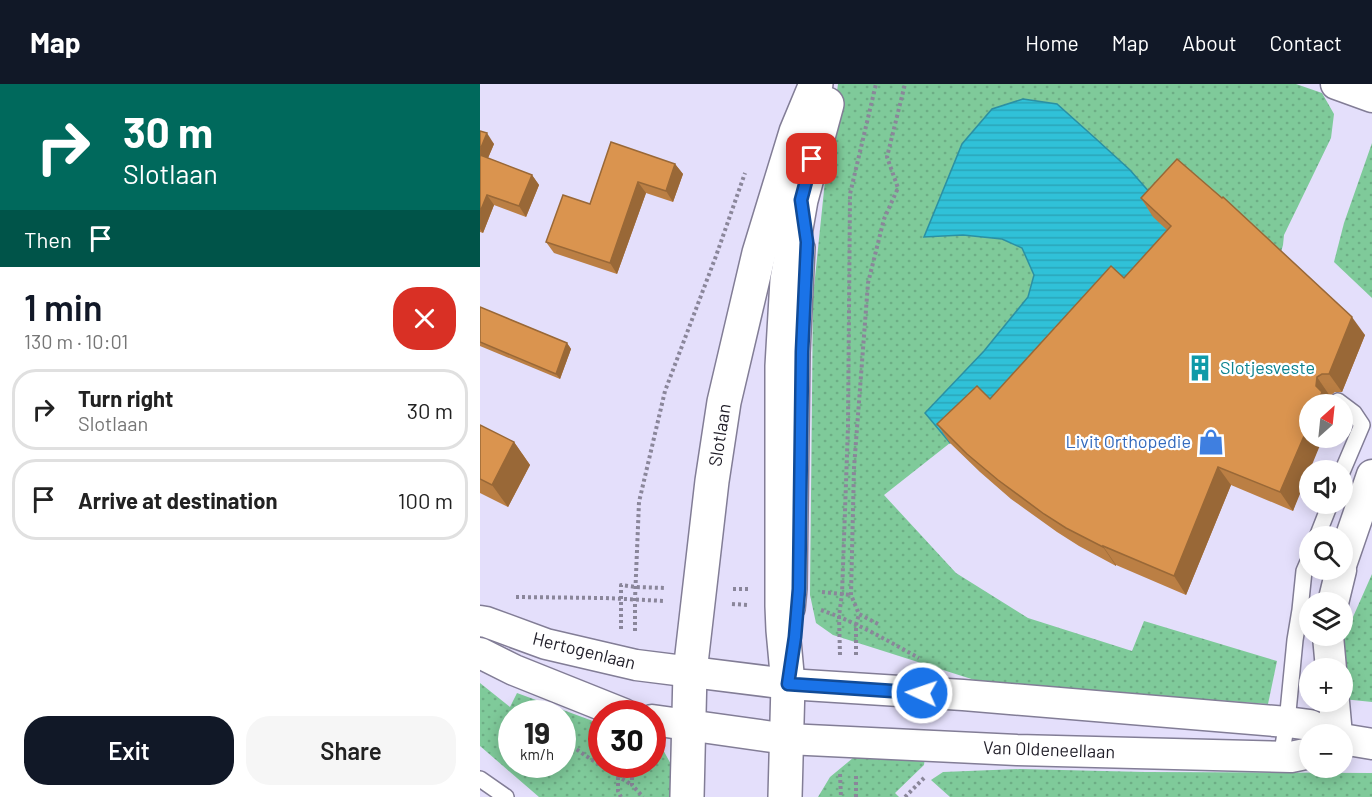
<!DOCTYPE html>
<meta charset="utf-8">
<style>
:root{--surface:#fff;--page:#f6f6f6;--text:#222;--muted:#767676;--line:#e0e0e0;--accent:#111827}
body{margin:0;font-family:Barlow,sans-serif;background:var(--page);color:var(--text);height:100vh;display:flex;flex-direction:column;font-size:22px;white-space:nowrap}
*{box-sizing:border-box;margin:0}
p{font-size:20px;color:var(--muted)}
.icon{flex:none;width:33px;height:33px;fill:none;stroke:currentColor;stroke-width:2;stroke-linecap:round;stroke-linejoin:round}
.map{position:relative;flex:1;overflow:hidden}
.panel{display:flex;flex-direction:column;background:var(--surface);width:480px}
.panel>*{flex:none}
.top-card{background:#00695c;color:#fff;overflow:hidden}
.needle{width:39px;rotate:27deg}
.tools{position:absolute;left:819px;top:310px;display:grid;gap:12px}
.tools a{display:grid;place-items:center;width:54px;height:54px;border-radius:50%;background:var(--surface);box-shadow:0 3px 15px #0003;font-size:30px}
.speed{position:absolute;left:18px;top:616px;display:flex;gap:12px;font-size:30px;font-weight:700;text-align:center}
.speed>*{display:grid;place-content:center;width:78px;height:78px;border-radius:50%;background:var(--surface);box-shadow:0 3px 15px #0003;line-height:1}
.speed small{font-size:15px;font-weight:400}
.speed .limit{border:9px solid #d22;background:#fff;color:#111}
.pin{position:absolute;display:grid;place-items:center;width:51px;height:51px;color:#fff;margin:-26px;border-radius:12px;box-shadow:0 3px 9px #0006}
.me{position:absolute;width:66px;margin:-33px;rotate:273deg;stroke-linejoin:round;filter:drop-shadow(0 0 4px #0008)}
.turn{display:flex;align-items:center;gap:21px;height:126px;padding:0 24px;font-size:27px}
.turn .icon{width:78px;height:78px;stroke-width:2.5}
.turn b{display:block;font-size:42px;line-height:51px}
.then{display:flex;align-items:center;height:57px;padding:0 24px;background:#0003;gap:12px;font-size:22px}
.round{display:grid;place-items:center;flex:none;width:63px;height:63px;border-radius:24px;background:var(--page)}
.summary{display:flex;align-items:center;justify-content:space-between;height:102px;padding:0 24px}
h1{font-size:36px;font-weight:600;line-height:45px;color:var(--accent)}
.cta{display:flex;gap:12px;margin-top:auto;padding:12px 24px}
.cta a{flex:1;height:69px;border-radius:24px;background:var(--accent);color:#fff;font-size:24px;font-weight:600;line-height:69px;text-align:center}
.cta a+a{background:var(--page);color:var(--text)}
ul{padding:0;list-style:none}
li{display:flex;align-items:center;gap:18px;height:81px;margin:0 12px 9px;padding:0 12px;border:3px solid var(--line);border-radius:24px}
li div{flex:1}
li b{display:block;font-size:22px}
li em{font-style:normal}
header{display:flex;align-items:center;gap:36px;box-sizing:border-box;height:84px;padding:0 30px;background:var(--accent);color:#fff}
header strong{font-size:28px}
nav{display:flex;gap:33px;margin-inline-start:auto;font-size:21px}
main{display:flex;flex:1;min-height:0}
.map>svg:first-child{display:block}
.grass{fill:url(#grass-dots);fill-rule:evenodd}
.water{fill:url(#water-rules);stroke:#2b90a3;stroke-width:1.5}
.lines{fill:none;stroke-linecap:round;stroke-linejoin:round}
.lane-casing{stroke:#827d96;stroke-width:18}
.street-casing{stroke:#827d96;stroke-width:33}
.secondary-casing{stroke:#827d96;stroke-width:36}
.path{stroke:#8a869a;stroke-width:4;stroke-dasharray:3 3;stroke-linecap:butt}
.lane{stroke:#fff;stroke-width:15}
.street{stroke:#fff;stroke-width:30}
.secondary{stroke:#fff;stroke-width:33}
.wall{fill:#bb7f44}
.shaded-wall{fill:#996837}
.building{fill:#da944f;stroke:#996837;stroke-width:1.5}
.route-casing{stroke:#114b97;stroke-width:15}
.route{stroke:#1a73e8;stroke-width:10}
.labels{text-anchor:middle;stroke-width:4.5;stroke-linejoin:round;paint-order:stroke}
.culture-label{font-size:18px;fill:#0d838f;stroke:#fff;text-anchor:start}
.street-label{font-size:18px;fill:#201e28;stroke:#fff}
.shop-label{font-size:18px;fill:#366cbe;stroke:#fff;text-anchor:end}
</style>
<header>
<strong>Map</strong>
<nav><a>Home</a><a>Map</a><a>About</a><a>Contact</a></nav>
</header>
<main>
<section class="panel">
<div class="top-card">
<div class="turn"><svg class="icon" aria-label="right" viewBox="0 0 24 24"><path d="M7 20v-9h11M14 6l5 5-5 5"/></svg><div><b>30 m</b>Slotlaan</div></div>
<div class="then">Then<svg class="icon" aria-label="arrive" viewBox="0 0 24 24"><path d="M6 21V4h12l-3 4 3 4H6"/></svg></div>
</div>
<div class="summary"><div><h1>1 min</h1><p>130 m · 10:01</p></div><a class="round" style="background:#d93025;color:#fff"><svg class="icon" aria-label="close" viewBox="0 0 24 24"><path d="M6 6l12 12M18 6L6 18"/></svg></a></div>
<ul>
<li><svg class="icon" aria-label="right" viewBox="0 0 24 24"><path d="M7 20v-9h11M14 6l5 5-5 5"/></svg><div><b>Turn right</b><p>Slotlaan</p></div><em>30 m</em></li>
<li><svg class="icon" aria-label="arrive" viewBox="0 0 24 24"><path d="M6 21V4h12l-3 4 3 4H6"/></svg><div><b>Arrive at destination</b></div><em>100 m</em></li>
</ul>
<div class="cta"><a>Exit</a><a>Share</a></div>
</section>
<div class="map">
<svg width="892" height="713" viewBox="0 0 892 713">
<defs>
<pattern id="grass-dots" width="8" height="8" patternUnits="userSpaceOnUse" patternTransform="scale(1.5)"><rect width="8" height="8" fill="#7fca9a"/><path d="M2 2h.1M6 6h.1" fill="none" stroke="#6dad85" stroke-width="1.8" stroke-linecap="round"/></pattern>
<pattern id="water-rules" width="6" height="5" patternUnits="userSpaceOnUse" patternTransform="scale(1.5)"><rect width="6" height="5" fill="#30c1d8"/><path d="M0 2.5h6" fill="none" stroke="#2aa5b9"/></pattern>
</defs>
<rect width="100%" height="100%" fill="#e4dffb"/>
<g class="grass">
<polygon points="358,0 816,0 842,9 854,30 851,54 804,151 803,161 800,172 683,122 445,153 483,151 522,155 542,164 554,191 548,213 504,267 445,329 470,359 404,411 476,489 548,534 652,567 664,537 797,577 788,620 504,599 353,551 336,539 330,511 333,213 346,87"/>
<polygon points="892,59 892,214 854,178 864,139"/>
<polygon points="892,490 892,618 863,615 862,585 850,585"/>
<path d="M0,599L30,623L37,609L121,640L122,681H172L173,659L181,662L193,684L192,713H59L0,662ZM32,630H82V681H32Z"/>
<polygon points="379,669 445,673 444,681 415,709 419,713 338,713 350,693"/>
<polygon points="540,685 665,688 892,689 892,713 470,713 451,696 463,688"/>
</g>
<polygon class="water" points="543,15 577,20 615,54 650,86 671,110 703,160 509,320 470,359 445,329 504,267 548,213 554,191 542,164 522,155 483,151 444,153 482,60 512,25"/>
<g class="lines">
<g class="lane-casing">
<g id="lane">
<polyline points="858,317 874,329 882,341 862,388"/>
<polyline points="837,453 850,420"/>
<polyline points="317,526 319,505 322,269 327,163"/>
<polyline points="801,673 807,638 815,556 820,526 824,487 830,473"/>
<polyline points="0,695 26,713"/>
</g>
</g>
<g class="street-casing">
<g id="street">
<polyline points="856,0 892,13"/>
<polyline points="862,478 892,391"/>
<polyline points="853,519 861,486"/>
<polyline points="0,537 6,538 66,560 156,581 308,600 483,611 807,638 830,641 851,651"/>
<polyline points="848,552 851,585"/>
<polyline points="0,569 34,586 144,630"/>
<polyline points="854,618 857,651"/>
<polyline points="172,636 307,655 537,666 811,673 830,669"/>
<polyline points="862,655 892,660"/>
</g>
</g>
<g class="secondary-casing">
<g id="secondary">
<polyline points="207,713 210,588 232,397 244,318 279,169 316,48 336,0"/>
<polyline points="305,713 308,600 303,546 302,522 302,282 307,196 321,116 347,20"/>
</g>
</g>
<g class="path">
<polyline points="253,505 269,505"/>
<polyline points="342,508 371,511"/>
<polyline points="36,513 125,514 185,517"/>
<polyline points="252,520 269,521"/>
<path d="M341,526C376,538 408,557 439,574"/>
<polyline points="398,540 379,530 371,511 374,384 388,199 404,135 418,104 407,73 425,0"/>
<polyline points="141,545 141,501 156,503 185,504"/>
<polyline points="155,547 155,515 159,418 185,307 236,172 265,89"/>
<polyline points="360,571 359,532 362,510 368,343 370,110 396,0"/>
<polyline points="376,571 376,541 379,530"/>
<polyline points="82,655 106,672 152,701"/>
<polyline points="138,681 138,707 141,713"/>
<polyline points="152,681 152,701 163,713"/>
<polyline points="360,690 361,713"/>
<polyline points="376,713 376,690"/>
<polyline points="425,713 444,694"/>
</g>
<use href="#lane" class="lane"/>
<use href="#street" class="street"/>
<use href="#secondary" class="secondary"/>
</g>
<g class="wall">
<polygon points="0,47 14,60 8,74 52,91 59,101 46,133 14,121 3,149 0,148"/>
<polygon points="195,80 203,90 193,118 166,109 137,190 74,169 66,158 110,120"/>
<polygon points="661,114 885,251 862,308 855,308 850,312 849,319 813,427 751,401 706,511 636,481 636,482 599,462 577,448 531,415 500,388 470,359 457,340 510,315 644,194 687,146 673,133"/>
<polygon points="0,223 87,259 91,265 80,295 0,262"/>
<polygon points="0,341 34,358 50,381 28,423 0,409"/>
</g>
<g class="shaded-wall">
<polygon points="7,49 14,60 5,81 0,73 0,66"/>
<polygon points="195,80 203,90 193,118 186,107"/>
<polygon points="52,91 59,101 46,133 39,122"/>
<polygon points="158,98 166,109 137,190 130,179"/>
<polygon points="7,111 14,121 3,149 0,145 0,128"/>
<polygon points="872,233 885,251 862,308 849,290"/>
<polygon points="87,259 91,265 80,295 76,290"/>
<polygon points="837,293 850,312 849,319 851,321 836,321 836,302"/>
<polygon points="830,338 830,354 843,354 813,427 800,408"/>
<polygon points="34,358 50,381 28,423 12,401"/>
<polygon points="738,383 751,401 706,511 694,492"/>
<polygon points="623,462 636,481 636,482 623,463"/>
</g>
<g class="building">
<polygon points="0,47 7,49 0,66"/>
<polygon points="131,58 195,80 186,107 158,98 130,179 66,158 83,111 110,120"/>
<polygon points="0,71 52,91 39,122 7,111 0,128"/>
<polygon points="697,75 742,114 743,113 872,233 849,290 842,290 837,293 836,302 842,308 836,321 830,321 830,338 800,408 738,383 694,492 623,462 623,463 586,444 564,430 518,396 487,370 457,340 497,302 510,315 631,182 644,194 691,142 661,114"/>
<polygon points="0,223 87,259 76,290 0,258"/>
<polygon points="0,341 34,358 12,401 0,395"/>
</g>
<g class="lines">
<g class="route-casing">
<polyline id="route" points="332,75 321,116 327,158 322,268 319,505 315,553 308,600 442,609"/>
</g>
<use href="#route" class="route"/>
</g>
<defs>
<g id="building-bare" transform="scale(2.07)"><path d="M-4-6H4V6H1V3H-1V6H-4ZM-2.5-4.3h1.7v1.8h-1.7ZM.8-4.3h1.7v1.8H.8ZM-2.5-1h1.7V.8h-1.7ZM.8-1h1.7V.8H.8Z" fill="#0f9aa8" stroke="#fff" stroke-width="2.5" paint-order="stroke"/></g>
<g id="shop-bare" transform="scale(2.07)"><path d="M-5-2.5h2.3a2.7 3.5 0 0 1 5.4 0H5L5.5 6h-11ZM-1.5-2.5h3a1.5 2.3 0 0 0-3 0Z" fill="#3f7fe0" stroke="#fff" stroke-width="2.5" paint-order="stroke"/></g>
</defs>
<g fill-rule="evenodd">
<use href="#building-bare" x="720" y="284"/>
<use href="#shop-bare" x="731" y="358"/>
</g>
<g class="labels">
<g class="culture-label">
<text x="740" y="290">Slotjesveste</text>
</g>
<g class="street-label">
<text transform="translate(240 351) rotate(-81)" y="6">Slotlaan</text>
<text transform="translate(104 567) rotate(14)" y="6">Hertogenlaan</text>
<text transform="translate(569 666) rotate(2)" y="6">Van Oldeneellaan</text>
</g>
<g class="shop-label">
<text x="711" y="364">Livit Orthopedie</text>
</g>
</g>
</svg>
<div class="tools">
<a><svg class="needle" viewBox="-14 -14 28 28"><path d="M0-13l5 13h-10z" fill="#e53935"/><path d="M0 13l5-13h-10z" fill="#767676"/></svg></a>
<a><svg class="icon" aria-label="sound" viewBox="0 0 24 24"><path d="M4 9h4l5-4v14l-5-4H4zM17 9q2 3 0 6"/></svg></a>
<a><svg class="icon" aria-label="search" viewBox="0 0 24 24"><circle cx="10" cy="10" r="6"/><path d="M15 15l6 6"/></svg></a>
<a><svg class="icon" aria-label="layers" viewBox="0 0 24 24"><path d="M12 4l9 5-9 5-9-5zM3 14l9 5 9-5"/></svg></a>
<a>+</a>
<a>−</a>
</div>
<div class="speed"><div>19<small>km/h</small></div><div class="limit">30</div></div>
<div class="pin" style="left:332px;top:75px;background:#d93025"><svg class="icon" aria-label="arrive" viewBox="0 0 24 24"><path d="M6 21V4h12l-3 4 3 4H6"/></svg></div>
<svg class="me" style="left:442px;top:609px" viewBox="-20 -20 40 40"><circle r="17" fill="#1a73e8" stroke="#fff" stroke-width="3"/><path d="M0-11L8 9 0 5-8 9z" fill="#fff"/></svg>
</div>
</main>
